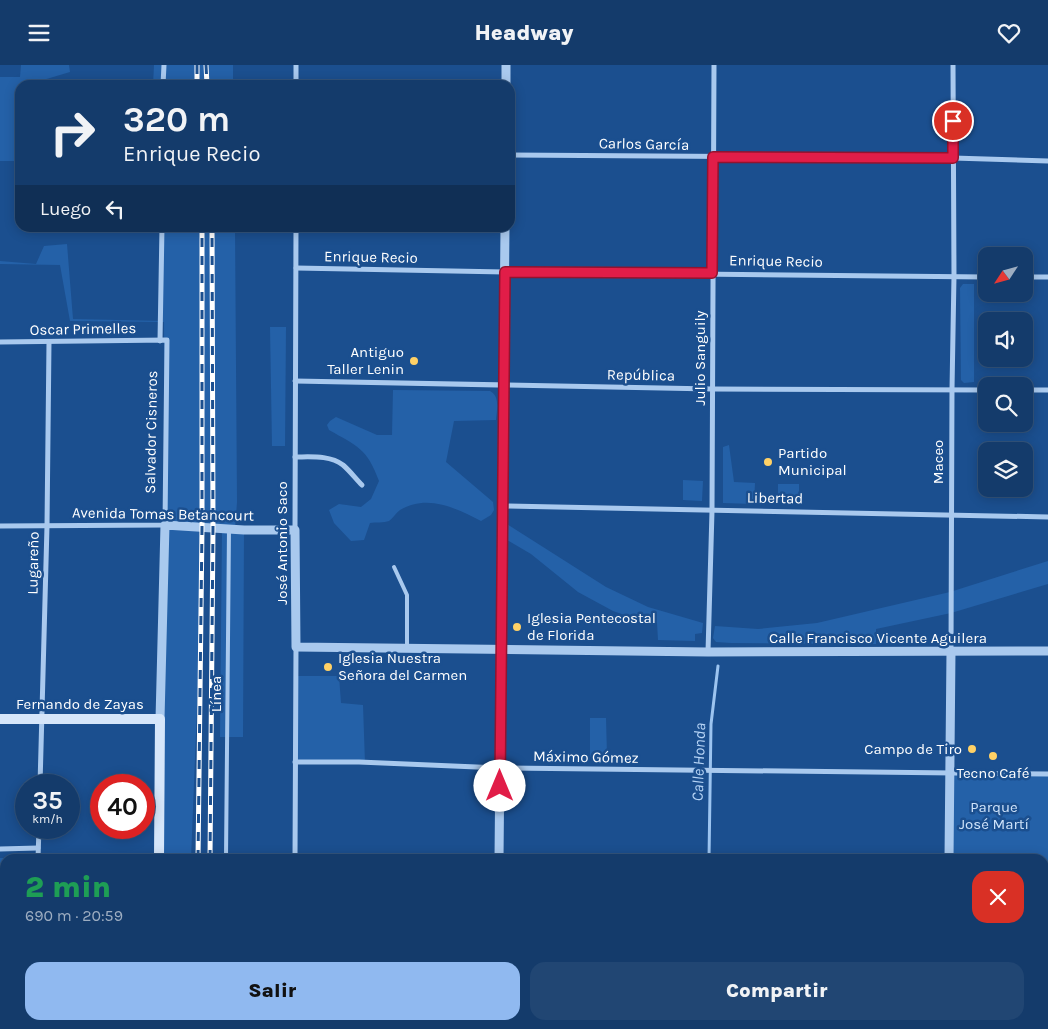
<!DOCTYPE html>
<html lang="es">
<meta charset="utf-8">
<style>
:root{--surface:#143b6b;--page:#214673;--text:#f1f3f6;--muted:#9dadc1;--line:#33557e;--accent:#90b9f0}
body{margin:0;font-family:Karla,sans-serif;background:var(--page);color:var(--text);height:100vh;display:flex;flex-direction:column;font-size:19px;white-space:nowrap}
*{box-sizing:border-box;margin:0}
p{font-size:16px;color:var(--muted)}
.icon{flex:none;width:28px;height:28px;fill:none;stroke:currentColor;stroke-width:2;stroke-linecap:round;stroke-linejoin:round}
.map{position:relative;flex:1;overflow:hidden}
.details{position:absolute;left:0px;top:789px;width:1049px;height:176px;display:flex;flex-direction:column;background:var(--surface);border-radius:15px 15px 0 0;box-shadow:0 2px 12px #0003,0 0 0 1px var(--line)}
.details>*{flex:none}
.top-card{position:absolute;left:15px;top:15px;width:500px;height:152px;border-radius:15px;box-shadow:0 2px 12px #0003,0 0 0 1px var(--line);background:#143b6b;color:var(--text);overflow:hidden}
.needle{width:32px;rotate:234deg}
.buttons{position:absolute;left:978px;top:182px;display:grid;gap:10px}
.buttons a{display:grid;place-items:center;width:55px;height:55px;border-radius:10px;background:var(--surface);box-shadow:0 2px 12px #0003,0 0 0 1px var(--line);font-size:25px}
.speed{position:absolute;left:15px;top:709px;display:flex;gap:10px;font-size:25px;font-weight:700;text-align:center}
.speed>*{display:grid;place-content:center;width:65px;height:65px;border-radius:50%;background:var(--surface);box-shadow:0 2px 12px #0003,0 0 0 1px var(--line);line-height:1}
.speed small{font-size:12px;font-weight:400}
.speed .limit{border:8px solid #d22;background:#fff;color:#111}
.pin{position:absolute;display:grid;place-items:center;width:42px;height:42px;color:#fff;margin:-21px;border:2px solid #fff;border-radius:50%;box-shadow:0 1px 5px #0007}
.me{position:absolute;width:55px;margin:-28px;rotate:0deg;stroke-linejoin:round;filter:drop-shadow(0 0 4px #0008)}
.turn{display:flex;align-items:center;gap:18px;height:105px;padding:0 25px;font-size:22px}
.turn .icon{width:65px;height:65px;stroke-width:2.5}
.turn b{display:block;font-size:35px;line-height:42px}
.then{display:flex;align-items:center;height:48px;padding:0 25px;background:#0003;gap:10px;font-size:19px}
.round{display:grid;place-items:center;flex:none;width:52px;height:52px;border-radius:15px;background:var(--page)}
.head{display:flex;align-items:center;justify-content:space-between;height:85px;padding:0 25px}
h1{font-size:30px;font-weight:800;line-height:38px;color:#1e9e55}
.primary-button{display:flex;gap:10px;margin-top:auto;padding:10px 25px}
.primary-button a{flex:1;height:58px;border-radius:15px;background:var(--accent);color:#111;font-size:20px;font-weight:800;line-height:58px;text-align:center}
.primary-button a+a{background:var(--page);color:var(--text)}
header{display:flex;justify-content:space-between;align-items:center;height:65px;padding:0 25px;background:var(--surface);font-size:22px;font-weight:800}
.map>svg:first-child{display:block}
.green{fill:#2461a8}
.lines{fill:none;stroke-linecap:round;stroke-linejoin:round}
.stream{stroke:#9cc4f0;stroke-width:3}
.service{stroke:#a9c9ee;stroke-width:4}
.pedestrian{stroke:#a9c9ee;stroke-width:4.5}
.minor{stroke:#a9c9ee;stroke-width:5}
.tertiary{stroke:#a9c9ee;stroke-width:9}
.secondary{stroke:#d6e6fa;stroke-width:10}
.rail-casing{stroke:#fff;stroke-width:5}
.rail{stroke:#1b4f8f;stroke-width:3;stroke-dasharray:9;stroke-linecap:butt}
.route-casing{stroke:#92132f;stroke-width:12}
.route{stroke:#e11d48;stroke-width:9}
.poi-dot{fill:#ffd166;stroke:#1b4f8f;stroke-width:2}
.labels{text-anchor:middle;stroke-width:5;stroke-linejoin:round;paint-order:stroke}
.street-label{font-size:15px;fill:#fff;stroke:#1b4f8f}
.poi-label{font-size:15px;fill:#fff;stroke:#1b4f8f;text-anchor:start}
.park-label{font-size:15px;fill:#cfe3fa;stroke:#1b4f8f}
.water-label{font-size:16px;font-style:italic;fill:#b5d3f5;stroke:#1b4f8f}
</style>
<header><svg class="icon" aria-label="menu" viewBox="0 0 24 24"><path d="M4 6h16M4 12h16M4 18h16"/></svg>Headway<svg class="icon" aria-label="heart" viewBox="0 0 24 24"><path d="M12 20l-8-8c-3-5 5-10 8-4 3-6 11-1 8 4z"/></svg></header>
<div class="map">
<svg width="1048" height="964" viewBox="0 0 1048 964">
<rect width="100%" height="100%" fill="#1b4f8f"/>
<g class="green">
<polygon points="21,0 69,0 70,7 33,18 33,20 20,20 20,96 0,96 0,12 20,12"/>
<polygon points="154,0 233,0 233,20 153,20"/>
<polygon points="163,163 235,163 237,437 235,464 244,465 243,672 220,672 222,464 202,462 202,516 191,794 159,794 165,460 164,257 70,256 60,200 0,199 0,196 36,199 44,181 67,179 73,254 163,256"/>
<polygon points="963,219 974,219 974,317 964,318 961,315 960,223"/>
<polygon points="270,262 286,262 285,381 272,381"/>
<path d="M393,325L490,326C500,331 497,344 496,355L454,356L446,397L493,437L494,445L491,450L481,456C456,443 427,429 400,445C396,448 393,453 389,456C384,458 375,457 370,458L364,475L351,476L334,458L329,445L339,439L361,442L371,434L379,416C367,383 357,381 329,365L327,360L330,356L336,352L377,370H392Z"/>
<polygon points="729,380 734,417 755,418 754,439 723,438 723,382"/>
<polygon points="683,415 703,416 702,436 683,435"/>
<rect x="778" y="419" width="21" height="19"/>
<polygon points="507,459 606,522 648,542 703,558 702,568 695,569 695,576 658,575 657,558 637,550 636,554 613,546 578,527 531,489 507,475"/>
<polygon points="1048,496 1048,519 951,548 876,564 876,579 731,578 716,577 713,573 715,561 758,564 817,558 950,527"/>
<polygon points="296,611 339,611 341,638 363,640 365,698 295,697"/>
<polygon points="590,653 606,653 607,691 590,692"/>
<polygon points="950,707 1048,709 1048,832 1044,832 1044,794 949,794"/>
<polygon points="0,793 30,793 5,794 5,902 0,902"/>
<rect x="104" y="960" width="52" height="4"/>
</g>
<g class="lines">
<g class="stream">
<polyline points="709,794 711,659 718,601"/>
<polyline points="706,964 706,960"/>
</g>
<g class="service">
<polyline points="394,502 407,530 407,584"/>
<polyline points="226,794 229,464"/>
</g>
<polyline class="pedestrian" points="1044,945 1048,945"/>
<g class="minor">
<polyline points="163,20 164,0"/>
<polyline points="296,20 296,0"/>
<polyline points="510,90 953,93 1048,96"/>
<polyline points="296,203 505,207 986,212"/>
<polyline points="1024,212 1048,212"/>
<polyline points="160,276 162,162"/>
<polyline points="0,277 167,275 165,460 0,461"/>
<polyline points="295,316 712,324 986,325"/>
<polyline points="1024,325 1048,325"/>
<path d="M295,392C311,392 330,390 343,400C350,406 356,414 362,420"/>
<polyline points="502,441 1048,452"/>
<polyline points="295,465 296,162"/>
<polyline points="951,586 952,324 954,211 953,0"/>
<polyline points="708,587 712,446 714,0"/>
<polyline points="295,697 359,697 500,703 1048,709"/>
<polyline points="40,720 47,461 49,277"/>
<polyline points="0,784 38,783"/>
<polyline points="38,794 39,762"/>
<polyline points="295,794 296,582"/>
<polyline points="0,912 5,912"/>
<polyline points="39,964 39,960"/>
<polyline points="303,964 304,960"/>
<polyline points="862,964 862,960"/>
</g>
<g class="tertiary">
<polyline points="506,0 506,20"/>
<polyline points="160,654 165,460 244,465 295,465 296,582 708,587 1048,586"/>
<polyline points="499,794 505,162"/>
<polyline points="949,794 951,586"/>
<polyline points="948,960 948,964"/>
<polyline points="496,964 497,960"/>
</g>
<g class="secondary">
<polyline points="0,654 160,654 159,794"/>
<polyline points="1044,832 1048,832"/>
<polyline points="157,964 157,960"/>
</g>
<g class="rail-casing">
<g id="rail">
<polyline points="197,0 197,20"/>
<polyline points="206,0 207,20"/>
<polyline points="198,794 202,462 202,162"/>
<polyline points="210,794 213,462 212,162"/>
<polyline points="197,960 197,964"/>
<polyline points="206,964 206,960"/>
</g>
</g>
<use href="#rail" class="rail"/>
</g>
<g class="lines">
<g class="route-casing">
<polyline id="route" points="500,721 505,207 712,208 713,92 953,93 953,56"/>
</g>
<use href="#route" class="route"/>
</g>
<g class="poi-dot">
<circle cx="414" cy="296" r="5"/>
<circle cx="768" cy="397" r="5"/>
<circle cx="517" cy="562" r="5"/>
<circle cx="328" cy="602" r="5"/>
<circle cx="972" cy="684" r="5"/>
<circle cx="993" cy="691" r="5"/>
</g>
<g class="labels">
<g class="street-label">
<text transform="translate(644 79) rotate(1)" y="5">Carlos García</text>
<text transform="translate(371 192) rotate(1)" y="5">Enrique Recio</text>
<text transform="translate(776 196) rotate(1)" y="5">Enrique Recio</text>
<text transform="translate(83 264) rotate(-1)" y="5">Oscar Primelles</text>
<text transform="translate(700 293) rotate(-90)" y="5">Julio Sanguily</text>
<text transform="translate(641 310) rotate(1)" y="5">República</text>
<text transform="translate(151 367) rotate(-89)" y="5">Salvador Cisneros</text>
<text transform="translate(938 397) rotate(-90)" y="5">Maceo</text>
<text transform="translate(775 433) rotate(1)" y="5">Libertad</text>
<text transform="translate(163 449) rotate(1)" y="5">Avenida Tomas Betancourt</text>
<text transform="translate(282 478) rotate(-90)" y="5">José Antonio Saco</text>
<text transform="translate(33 498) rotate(-89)" y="5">Lugareño</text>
<text x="878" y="578">Calle Francisco Vicente Aguilera</text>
<text transform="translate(216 629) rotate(-90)" y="5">Línea</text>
<text x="80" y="644">Fernando de Zayas</text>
<text transform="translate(586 692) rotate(1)" y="5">Máximo Gómez</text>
</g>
<g class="poi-label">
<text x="404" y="292" text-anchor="end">Antiguo<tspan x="404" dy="17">Taller Lenin</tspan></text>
<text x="778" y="393">Partido<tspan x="778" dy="17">Municipal</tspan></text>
<text x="527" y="558">Iglesia Pentecostal<tspan x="527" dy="17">de Florida</tspan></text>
<text x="338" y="598">Iglesia Nuestra<tspan x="338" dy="17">Señora del Carmen</tspan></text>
<text x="962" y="689" text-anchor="end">Campo de Tiro</text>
<text x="993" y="713" text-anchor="middle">Tecno Café</text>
</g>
<g class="park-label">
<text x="994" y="747">Parque<tspan x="994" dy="17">José Martí</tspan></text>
</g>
<g class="water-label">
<text transform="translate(698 697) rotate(-88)" y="6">Calle Honda</text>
</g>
</g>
</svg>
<div class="buttons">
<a><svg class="needle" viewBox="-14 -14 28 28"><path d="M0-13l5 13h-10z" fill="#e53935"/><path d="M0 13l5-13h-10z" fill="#9dadc1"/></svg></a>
<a><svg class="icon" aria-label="sound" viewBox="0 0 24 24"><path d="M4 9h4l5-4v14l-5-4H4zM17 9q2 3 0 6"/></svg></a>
<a><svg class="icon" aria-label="search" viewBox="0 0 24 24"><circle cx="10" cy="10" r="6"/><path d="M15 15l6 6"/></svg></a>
<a><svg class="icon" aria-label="layers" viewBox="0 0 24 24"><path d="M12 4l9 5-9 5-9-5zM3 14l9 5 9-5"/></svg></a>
</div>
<div class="speed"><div>35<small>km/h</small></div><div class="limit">40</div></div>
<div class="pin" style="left:953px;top:56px;background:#d93025"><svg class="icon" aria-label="arrive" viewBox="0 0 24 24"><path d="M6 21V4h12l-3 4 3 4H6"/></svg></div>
<svg class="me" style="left:500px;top:721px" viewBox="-20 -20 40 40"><circle r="19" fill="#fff"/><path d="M0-13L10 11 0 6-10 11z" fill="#e11d48"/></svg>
<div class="top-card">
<div class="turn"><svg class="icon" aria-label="right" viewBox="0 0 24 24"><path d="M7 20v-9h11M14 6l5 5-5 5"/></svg><div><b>320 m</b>Enrique Recio</div></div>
<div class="then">Luego<svg class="icon" aria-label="left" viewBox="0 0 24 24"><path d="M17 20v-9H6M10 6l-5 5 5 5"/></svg></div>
</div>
<section class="details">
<div class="head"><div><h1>2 min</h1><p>690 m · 20:59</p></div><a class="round" style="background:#d93025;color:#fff"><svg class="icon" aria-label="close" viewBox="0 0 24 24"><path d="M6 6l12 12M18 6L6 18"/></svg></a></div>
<div class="primary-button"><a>Salir</a><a>Compartir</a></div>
</section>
</div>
